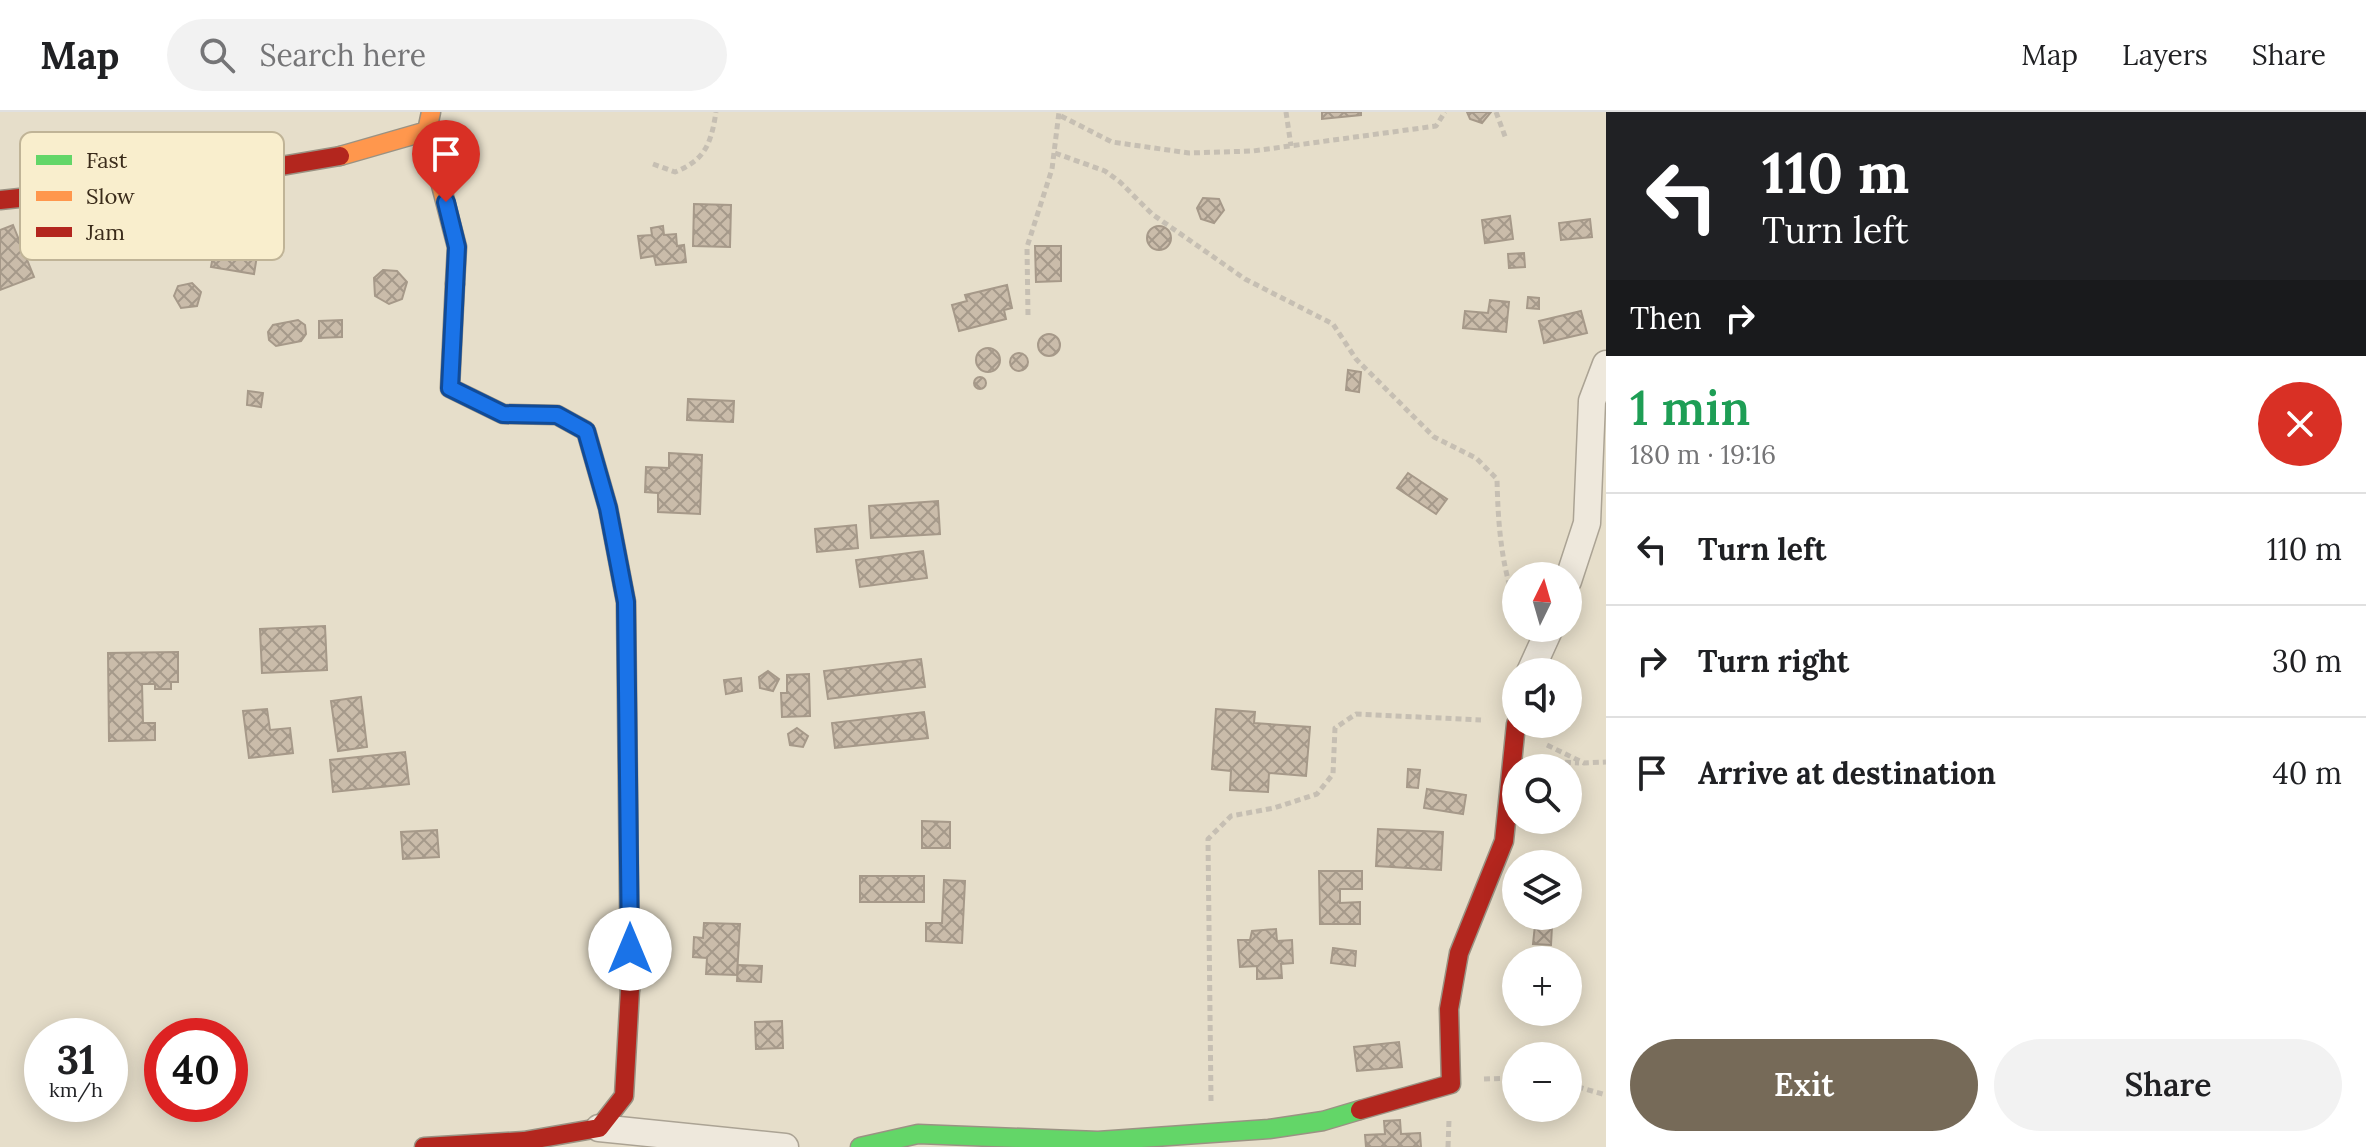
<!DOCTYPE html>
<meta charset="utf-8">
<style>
:root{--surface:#fff;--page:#f2f2f2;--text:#202124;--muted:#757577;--line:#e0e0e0;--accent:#766a58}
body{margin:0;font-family:Lora,serif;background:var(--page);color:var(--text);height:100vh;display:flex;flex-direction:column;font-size:30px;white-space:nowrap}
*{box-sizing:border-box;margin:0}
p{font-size:26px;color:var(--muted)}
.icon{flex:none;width:44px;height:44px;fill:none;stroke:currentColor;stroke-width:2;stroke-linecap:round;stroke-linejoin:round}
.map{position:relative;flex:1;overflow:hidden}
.panel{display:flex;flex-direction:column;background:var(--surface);width:760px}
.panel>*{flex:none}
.hud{background:#202124;color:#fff;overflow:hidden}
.needle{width:52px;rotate:5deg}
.buttons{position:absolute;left:1502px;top:450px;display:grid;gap:16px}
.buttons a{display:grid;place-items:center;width:80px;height:80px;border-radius:50%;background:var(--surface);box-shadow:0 4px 20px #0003;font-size:40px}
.speed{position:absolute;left:24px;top:906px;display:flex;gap:16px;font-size:40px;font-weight:700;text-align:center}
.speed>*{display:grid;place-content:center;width:104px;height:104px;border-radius:50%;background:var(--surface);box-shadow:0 4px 20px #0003;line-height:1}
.speed small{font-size:20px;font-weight:400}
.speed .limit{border:12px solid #d22;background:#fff;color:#111}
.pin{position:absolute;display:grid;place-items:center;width:68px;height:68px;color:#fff;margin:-82px -34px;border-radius:50% 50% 50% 0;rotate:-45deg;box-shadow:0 0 8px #0007}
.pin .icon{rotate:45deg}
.me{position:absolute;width:88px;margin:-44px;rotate:0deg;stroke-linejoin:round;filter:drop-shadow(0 0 6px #0008)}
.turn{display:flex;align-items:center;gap:28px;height:168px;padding:0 24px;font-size:36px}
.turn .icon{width:104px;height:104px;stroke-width:2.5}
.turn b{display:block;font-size:56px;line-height:68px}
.then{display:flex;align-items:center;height:76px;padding:0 24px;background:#0003;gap:16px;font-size:30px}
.round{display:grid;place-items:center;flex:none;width:84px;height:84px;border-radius:42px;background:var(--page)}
.overview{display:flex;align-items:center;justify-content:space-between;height:136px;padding:0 24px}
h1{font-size:48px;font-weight:600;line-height:60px;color:#1e9e55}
.cta{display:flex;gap:16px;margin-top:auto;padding:16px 24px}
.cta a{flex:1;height:92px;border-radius:48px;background:var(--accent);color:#fff;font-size:32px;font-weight:600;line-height:92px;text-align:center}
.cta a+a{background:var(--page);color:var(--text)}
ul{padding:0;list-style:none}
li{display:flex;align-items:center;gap:24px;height:112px;padding:0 24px;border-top:2px solid var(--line)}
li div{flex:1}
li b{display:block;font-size:30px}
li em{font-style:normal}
header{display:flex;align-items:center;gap:48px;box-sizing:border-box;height:112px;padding:0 40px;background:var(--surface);border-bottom:2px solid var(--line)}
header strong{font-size:38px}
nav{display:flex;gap:44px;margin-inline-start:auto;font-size:28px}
.search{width:560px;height:72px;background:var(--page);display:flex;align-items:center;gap:20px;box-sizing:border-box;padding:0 28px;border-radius:44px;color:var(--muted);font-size:30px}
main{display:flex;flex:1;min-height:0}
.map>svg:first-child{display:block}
.building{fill:url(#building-cross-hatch);stroke:#a69989;stroke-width:2}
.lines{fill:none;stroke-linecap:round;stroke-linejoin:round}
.street-casing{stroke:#aba394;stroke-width:29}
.fast-casing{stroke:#9a9283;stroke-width:21}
.slow-casing{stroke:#9a9283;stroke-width:21}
.jam-casing{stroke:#9a9283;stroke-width:21}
.path{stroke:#c6bfb3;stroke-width:5;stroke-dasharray:6 4;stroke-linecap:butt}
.street{stroke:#eee8dc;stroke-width:26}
.fast{stroke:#63d668;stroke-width:18}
.slow{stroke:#ff974d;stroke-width:18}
.jam{stroke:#b3261e;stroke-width:18}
.route-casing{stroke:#114b97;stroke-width:20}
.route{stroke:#1a73e8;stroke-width:14}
.key{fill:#f9eecd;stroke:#c0b497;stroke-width:2}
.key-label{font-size:22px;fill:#3a2b1a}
</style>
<header>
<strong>Map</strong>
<div class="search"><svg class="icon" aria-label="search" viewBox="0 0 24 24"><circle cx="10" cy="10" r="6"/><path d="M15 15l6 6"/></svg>Search here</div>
<nav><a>Map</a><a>Layers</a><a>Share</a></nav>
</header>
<main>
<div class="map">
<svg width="1606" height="1035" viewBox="0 0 1606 1035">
<defs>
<pattern id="building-cross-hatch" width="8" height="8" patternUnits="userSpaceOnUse" patternTransform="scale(2)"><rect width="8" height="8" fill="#cabcaa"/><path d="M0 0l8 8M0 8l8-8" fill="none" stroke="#a5998a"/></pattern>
</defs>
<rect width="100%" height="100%" fill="#e6deca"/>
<g class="building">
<polygon points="1322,0 1361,0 1361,3 1322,7"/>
<polygon points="1467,0 1491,0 1482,11 1470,7"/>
<polygon points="1203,86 1219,87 1224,98 1214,111 1201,107 1197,96"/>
<polygon points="694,92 731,93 730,135 693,134"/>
<polygon points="1510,104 1513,127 1485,131 1482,108"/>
<polygon points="220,106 262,113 254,162 211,155"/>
<polygon points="1590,107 1592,125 1561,128 1559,111"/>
<polygon points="13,113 34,165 0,178 0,118"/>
<polygon points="663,114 664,123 676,122 677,134 684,133 686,150 656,153 654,144 641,146 638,124 652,123 651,116"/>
<circle cx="1159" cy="126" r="12"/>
<polygon points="1035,134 1061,134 1061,169 1036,170"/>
<polygon points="1524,141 1525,155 1509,156 1508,142"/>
<polygon points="383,158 397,159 407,170 402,187 389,192 375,184 374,166"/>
<polygon points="192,171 201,180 197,194 181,196 174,184 178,174"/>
<polygon points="1007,173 1012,196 1004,198 1006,207 959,219 952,193 967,189 965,183"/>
<polygon points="1528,185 1539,186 1539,197 1527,196"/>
<polygon points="1490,188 1509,190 1506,220 1463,216 1465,199 1488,201"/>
<polygon points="1581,199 1587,221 1544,231 1539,209"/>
<polygon points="298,208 305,213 306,222 301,229 276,234 269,228 268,220 273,213"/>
<polygon points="342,208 342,225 319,226 319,209"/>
<circle cx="1049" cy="233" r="11"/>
<circle cx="988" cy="248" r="12"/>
<circle cx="1019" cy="250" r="9"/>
<polygon points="1348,258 1361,260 1359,280 1346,278"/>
<circle cx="980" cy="271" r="6"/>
<polygon points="248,279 263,281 261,295 247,293"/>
<polygon points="688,287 734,289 733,310 687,308"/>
<polygon points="669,341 702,343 700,402 658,400 658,381 645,380 646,355 669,356"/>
<polygon points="1408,361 1447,387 1436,402 1397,376"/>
<polygon points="938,389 940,422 871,426 869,394"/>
<polygon points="856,413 858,436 817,440 815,417"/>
<polygon points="923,439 927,466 860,475 856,448"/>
<polygon points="325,514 327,558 262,561 260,517"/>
<polygon points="178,540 178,570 171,570 171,577 155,577 155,572 142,572 143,611 155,611 155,628 109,629 108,541"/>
<polygon points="921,547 925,575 828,587 824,559"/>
<polygon points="768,559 779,567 773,579 760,576 759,565"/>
<polygon points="809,562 810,604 782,605 781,581 787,581 787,563"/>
<polygon points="741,566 742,579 726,582 724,568"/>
<polygon points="361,585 367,635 338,639 331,589"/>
<polygon points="267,597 270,618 290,616 293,641 249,646 243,599"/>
<polygon points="1216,597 1255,600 1254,611 1310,615 1306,664 1269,661 1268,680 1230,678 1231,659 1212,657"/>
<polygon points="924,600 928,626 835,636 832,611"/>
<polygon points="797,616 808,624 803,635 790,633 788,622"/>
<polygon points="405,640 409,672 333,680 330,648"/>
<polygon points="1408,657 1420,658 1418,676 1407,675"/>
<polygon points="1427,677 1466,683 1463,702 1424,696"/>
<polygon points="922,709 950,710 950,736 922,736"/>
<polygon points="1378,717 1443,720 1441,758 1376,754"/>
<polygon points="437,718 439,745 403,747 401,720"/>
<polygon points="1319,759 1362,759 1362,777 1340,777 1340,791 1360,790 1360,812 1320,812"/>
<rect x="860" y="764" width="64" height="26"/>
<polygon points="944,768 965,769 962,831 926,829 926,811 942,811"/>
<polygon points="704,811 740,812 737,863 706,862 707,846 693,845 694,825 703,826"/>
<polygon points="1535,813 1552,814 1551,833 1533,832"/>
<polygon points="1276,817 1277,829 1292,828 1293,851 1281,852 1282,866 1257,867 1257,854 1240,855 1238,828 1250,828 1252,819"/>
<polygon points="1333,836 1356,839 1355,854 1331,851"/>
<polygon points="738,853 762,854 761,870 737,869"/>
<polygon points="782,909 783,936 756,937 755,910"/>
<polygon points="1399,930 1402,955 1357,959 1354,935"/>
<polygon points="1400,1008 1401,1022 1420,1021 1421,1035 1366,1035 1365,1023 1385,1022 1384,1009"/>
</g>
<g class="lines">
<g class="street-casing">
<g id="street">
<polyline points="1568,469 1587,411 1592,289 1606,252"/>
<polyline points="1530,560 1550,516"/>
<polyline points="599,1016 785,1035"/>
</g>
</g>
<g class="fast-casing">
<g id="fast">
<polyline points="455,172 450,276 503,302 557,303 586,319 608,396 626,490 630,878"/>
<polyline points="860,1035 918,1022 1098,1029 1269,1017 1323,1009 1360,998"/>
</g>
</g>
<g class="slow-casing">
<g id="slow">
<polyline points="427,19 457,135 455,172"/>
<polyline points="340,44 427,19 431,0"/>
</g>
</g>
<g class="jam-casing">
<g id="jam">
<polyline points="0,88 216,65 340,44"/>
<polyline points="1360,998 1451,972 1449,897 1459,841 1504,729 1516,612"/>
<polyline points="424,1035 524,1029 599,1016 624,984 630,878"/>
</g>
</g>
<g class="path">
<polyline points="1286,0 1291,34"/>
<polyline points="1496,0 1506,27"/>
<polyline points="1061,4 1112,30 1189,41 1253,39 1436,14 1445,0"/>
<path d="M1055,41L1105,59L1120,70L1152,102L1245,167L1333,212L1356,247L1434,325L1476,346L1497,367C1498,412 1501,452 1516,494"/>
<path d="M653,52L675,60C705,48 711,32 716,0"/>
<polyline points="1028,203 1027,135 1052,57 1059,0"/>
<polyline points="1547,633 1584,651 1606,650"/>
<polyline points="1545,649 1579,651"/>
<polyline points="1484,967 1516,966"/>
<polyline points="1568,972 1606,983"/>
<polyline points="1211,989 1208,727 1231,704 1274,696 1317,682 1333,662 1335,616 1356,602 1481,608"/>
<polyline points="1448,1035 1449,1008"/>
</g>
<use href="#street" class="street"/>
<use href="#fast" class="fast"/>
<use href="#slow" class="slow"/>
<use href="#jam" class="jam"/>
</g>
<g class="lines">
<g class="route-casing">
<polyline id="route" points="446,90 457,135 450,276 503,302 557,303 586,319 608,396 626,490 630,837"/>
</g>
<use href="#route" class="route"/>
</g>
<rect x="20" y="20" width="264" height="128" rx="12" class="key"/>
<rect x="36" y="43" width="36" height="10" fill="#63d668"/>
<rect x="36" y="79" width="36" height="10" fill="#ff974d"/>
<rect x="36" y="115" width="36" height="10" fill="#b3261e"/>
<g class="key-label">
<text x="86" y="56">Fast</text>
<text x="86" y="92">Slow</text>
<text x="86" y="128">Jam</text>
</g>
</svg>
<div class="buttons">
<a><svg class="needle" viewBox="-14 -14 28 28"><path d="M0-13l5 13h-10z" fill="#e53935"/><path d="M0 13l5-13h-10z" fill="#757577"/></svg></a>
<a><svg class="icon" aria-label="sound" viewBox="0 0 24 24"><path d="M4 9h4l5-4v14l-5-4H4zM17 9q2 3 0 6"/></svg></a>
<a><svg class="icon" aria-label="search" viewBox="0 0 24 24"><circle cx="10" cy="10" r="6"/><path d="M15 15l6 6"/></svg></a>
<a><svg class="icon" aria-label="layers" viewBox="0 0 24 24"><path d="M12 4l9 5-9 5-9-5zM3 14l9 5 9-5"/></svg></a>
<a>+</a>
<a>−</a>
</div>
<div class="speed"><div>31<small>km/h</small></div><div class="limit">40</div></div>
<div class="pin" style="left:446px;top:90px;background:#d93025"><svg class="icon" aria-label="arrive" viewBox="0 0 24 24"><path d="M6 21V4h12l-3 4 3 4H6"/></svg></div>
<svg class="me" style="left:630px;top:837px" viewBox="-20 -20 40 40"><circle r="19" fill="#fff"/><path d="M0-13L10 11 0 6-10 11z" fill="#1a73e8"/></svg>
</div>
<section class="panel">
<div class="hud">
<div class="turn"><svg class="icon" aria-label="left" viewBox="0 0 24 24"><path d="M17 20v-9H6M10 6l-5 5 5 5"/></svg><div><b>110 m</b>Turn left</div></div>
<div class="then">Then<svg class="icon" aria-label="right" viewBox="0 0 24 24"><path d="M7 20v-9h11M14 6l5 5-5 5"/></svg></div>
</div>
<div class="overview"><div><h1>1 min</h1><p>180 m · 19:16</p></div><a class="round" style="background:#d93025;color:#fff"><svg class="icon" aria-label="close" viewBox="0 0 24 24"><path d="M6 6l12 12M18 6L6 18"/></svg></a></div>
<ul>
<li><svg class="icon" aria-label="left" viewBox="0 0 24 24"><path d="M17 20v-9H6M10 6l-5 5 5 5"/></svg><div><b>Turn left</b></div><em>110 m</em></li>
<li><svg class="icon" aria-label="right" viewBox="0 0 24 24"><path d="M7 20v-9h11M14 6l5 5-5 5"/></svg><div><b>Turn right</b></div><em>30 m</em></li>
<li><svg class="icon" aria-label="arrive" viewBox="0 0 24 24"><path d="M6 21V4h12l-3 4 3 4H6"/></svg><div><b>Arrive at destination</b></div><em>40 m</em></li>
</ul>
<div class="cta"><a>Exit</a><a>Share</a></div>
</section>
</main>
